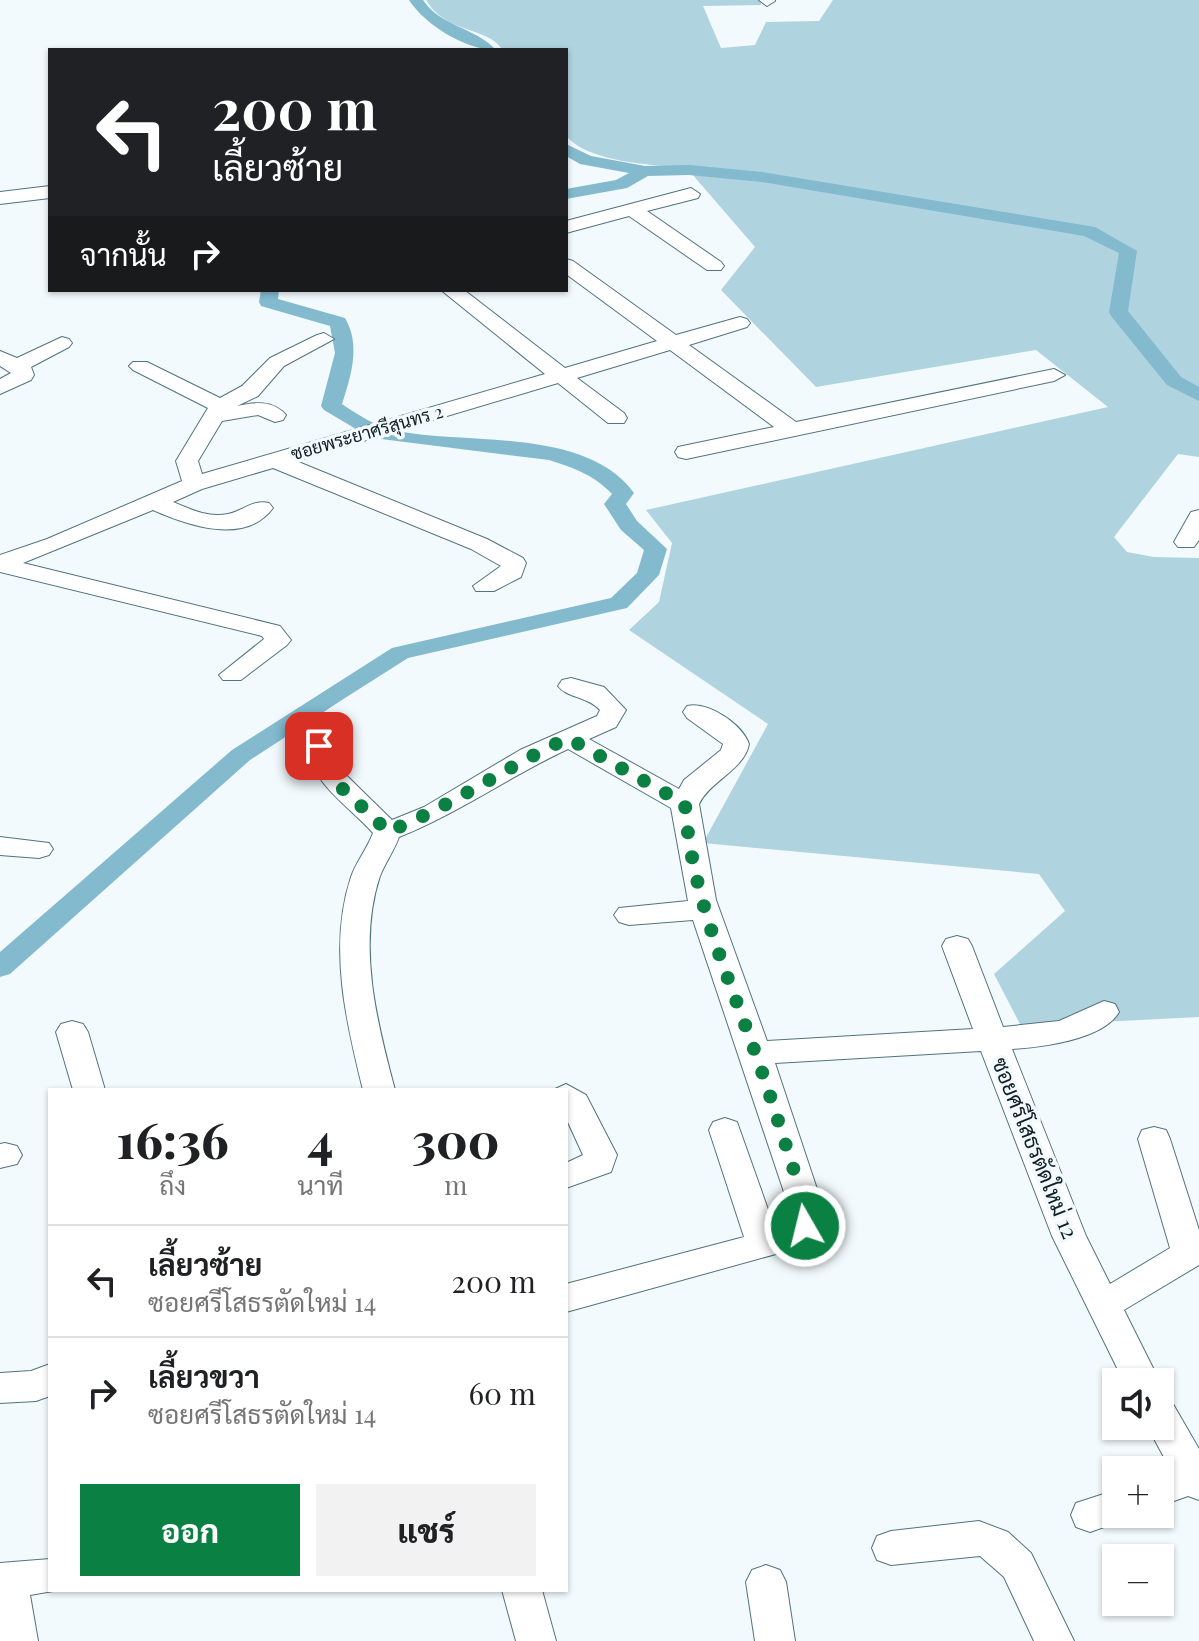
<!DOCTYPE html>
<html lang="th">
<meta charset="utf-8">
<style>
:root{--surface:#fff;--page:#f2f2f2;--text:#202124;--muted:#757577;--line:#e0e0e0;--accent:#0b8043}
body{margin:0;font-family:"Playfair Display",Sarabun,serif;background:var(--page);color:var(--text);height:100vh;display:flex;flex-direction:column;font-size:30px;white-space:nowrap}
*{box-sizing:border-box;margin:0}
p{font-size:26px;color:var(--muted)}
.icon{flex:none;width:44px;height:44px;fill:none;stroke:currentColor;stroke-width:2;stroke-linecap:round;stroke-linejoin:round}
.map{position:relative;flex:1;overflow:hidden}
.sheet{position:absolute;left:48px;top:1088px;width:520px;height:504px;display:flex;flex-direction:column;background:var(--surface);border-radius:0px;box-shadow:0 2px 6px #0004}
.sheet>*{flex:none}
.guide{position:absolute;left:48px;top:48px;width:520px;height:244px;border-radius:0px;box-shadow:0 2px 6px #0004;background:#202124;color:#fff;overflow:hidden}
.controls{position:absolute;left:1102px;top:1368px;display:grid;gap:16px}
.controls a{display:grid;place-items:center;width:72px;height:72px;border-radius:0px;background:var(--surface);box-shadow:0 2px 6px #0004;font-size:40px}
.pin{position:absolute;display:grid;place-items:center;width:68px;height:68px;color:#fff;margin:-34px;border-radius:16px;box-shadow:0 4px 12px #0006}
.me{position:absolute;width:88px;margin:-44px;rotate:352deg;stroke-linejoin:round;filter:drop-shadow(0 0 6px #0008)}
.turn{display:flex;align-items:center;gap:28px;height:168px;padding:0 32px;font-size:36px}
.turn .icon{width:104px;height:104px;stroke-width:2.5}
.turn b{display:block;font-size:56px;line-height:68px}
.then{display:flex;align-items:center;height:76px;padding:0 32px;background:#0003;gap:16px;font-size:30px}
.eta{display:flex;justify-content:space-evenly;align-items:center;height:136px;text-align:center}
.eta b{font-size:48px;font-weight:800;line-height:56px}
.primary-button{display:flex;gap:16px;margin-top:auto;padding:16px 32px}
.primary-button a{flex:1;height:92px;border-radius:0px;background:var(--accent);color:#fff;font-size:32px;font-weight:800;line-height:92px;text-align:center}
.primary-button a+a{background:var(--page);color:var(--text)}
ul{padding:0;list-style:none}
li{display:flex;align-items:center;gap:24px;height:112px;padding:0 32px;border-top:2px solid var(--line)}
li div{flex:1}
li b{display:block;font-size:30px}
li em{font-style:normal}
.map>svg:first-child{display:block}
.green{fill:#b0d3e0}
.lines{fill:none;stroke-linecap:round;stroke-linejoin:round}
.canal{fill:#83bace;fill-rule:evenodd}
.minor-casing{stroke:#51737f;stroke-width:2}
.minor{fill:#fff;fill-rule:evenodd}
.route{stroke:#0b8043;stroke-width:14;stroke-dasharray:0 25.2}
.labels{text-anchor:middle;stroke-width:7;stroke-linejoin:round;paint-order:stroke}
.far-street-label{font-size:18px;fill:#111f24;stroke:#f3fafd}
.street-label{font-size:22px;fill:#111f24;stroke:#f3fafd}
</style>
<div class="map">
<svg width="1199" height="1641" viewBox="0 0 1199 1641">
<rect width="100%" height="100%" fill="#f3fafd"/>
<path class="green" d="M426,0H761V5L703,6L721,48L755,45L766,22L819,21L833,0H1199V457L1178,454L1114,537L1127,552L1154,557L1199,558V1017L1021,1026L994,974L1065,911L1039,874L703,843L768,724L629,630L659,602L672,543L646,510L1108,407L1036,350L816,387L721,290L755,247L686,167C654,166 588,162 566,136V50H503C485,25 447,35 426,0Z"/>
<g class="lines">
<g class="canal">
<path d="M409,0H423C441,27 475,27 496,50C466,50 425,25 409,0Z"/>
<polygon points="566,144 591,156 645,166 689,165 762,172 1095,227 1137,251 1128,311 1181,377 1199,387 1199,401 1167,385 1111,316 1109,312 1119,253 1084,236 762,182 689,175 648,176 627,188 566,199 566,189 616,180 629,173 580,164 566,156"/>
<path d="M261,290H279L278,299L345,318C361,345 351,376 342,404C358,415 377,427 397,431C468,445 586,427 634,493L626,504L637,521L667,549L659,575L627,608L408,658L345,698L250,760L10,974L0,977V952L232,750L392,648L611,598L637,573L644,550L621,530L604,504L612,494C594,475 574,468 549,460L381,439L356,429L324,410L321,406L335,353L330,326L261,306L259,302Z"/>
</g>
<g class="minor-casing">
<g id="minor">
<polygon points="759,0 775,0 775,1 767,6"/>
<polygon points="50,186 50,198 0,204 0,192"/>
<polygon points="691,188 700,194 698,198 647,211 721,262 724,266 721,270 707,270 629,216 566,233 566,221"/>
<path d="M566,259L573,261L676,335L740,317L747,319L750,323L747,327L689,345L796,422L1054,369L1065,375L1054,381L686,459L678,457L675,452L678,447L774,427L670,350L577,378L624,413L627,418L624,423H608L558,383L296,461L487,539L523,558L526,563L521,577L494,591H476L473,586L501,566L471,549L273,468L202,489L173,502C190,509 208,518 228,514C243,511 253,499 269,503L273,508C245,546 187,525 153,510L23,563L280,626L291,640L287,645L241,680H223L219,675L264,639L262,636L0,572V555L47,539L182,481L176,461L208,408L133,370L129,366L133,362H147L220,398L242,386L270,358L317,335L324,333L334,339L284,366L258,396L237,406C255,402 273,400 286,415L283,420L275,422L258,415L222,421L198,461L202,474L545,374L441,290H464L565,368L657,341L566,274Z"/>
<polygon points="62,337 69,339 72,343 69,347 31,367 34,375 31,380 0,394 0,379 11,373 0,366 0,351 17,358"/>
<polygon points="1199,510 1199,540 1194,547 1178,547 1174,542 1191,512"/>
<path d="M571,678L604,687L626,710L616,727L589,739L679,789L684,780L721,750L723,744L687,718L683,712L687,706C708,701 742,724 749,744C744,770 711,780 699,804L716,900L767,1041L973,1029L942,946L946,939L957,936L968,939L972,946L1003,1027L1059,1021L1104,1001L1115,1004L1119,1012C1103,1040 1042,1047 1012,1049L1086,1236L1110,1284L1170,1248L1138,1139L1142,1130L1154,1127L1166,1130L1170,1139L1199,1230V1265L1124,1310L1160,1382H1124L1052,1236L981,1051L775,1063L822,1204V1226L805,1246L566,1312V1284L744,1237L709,1130L713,1122L725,1118L737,1122L775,1229L788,1221V1204L693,920L629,925L619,922L614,915L619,908L688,901L671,808L568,749C510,776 459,813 399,837C394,851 385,863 380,876C357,945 377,1023 395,1090H363C346,1022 328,946 351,877C356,862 367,849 373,833C348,805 313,785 306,746L322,728H340L344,734L333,747L335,759L346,775L392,820L424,807L520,750L597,716L600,710C587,696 567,698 558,686L562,680Z"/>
<polygon points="0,837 49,843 53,849 49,855 39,858 0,855"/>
<polygon points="72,1021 83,1024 88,1032 105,1090 73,1090 56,1032 61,1024"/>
<polygon points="566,1084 586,1095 617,1155 611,1172 566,1188 566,1163 583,1155 566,1118 566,1090 553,1090"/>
<polygon points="5,1143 17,1146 22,1155 17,1164 0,1168 0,1144"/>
<polygon points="50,1364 50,1396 36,1401 0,1403 0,1373 31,1371"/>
<polygon points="1160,1400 1173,1404 1199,1449 1199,1500 1188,1496 1160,1506 1160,1474 1171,1470 1147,1426 1160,1426"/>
<polygon points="1116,1490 1116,1514 1131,1514 1130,1518 1090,1532 1076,1527 1071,1515 1076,1503"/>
<polygon points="979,1521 1008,1532 1031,1553 1074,1641 1034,1641 1004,1577 980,1556 891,1565 877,1560 872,1548 877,1536 891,1531"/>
<polygon points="50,1559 50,1590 59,1590 30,1595 38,1641 0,1641 0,1563"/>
<polygon points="766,1565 780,1570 786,1582 795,1641 755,1641 746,1582 752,1570"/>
<polygon points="502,1590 542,1590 556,1641 516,1641"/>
</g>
</g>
<use href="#minor" class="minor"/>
</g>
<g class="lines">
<path class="route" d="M319,746C321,781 366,805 387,832C450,807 506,767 568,738L685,804C691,892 726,971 755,1052C773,1102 788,1154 805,1204V1226"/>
</g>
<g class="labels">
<g class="far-street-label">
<text transform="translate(367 433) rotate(-16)" y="6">ซอยพระยาศรีสุนทร 2</text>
</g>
<g class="street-label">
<text transform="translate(1035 1148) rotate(68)" y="8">ซอยศรีโสธรตัดใหม่ 12</text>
</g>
</g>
</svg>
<div class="controls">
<a><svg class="icon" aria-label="sound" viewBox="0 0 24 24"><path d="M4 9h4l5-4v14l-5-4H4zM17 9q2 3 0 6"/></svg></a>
<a>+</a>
<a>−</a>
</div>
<div class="pin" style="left:319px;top:746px;background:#d93025"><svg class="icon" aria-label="arrive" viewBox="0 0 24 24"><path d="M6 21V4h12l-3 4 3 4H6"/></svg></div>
<svg class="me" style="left:805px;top:1226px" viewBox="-20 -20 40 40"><circle r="17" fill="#0b8043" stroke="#fff" stroke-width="3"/><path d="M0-11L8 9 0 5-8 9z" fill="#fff"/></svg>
<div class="guide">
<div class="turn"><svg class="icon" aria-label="left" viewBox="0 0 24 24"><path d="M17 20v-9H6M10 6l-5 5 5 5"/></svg><div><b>200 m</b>เลี้ยวซ้าย</div></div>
<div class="then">จากนั้น<svg class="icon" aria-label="right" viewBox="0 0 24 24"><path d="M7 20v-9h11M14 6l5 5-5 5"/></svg></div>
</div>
<section class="sheet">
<div class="eta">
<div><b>16:36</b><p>ถึง</p></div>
<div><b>4</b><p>นาที</p></div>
<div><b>300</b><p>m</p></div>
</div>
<ul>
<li><svg class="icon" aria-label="left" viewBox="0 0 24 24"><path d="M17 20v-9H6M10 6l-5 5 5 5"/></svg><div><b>เลี้ยวซ้าย</b><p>ซอยศรีโสธรตัดใหม่ 14</p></div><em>200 m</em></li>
<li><svg class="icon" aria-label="right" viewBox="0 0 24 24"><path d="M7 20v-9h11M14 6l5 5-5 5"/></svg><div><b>เลี้ยวขวา</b><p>ซอยศรีโสธรตัดใหม่ 14</p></div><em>60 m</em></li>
</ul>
<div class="primary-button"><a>ออก</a><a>แชร์</a></div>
</section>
</div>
